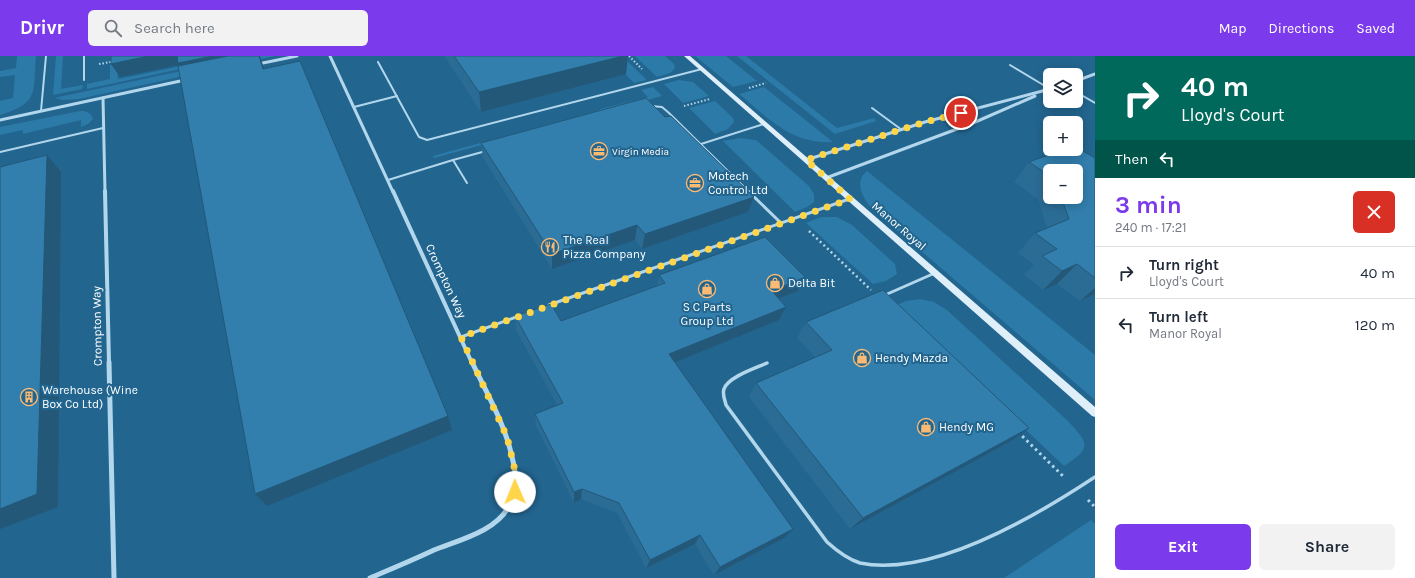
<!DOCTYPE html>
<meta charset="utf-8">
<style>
:root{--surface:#fff;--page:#f2f2f3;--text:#1f2937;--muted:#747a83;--line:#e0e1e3;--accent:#7c3aed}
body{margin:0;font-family:Karla,sans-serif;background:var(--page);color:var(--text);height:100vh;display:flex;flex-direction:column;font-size:15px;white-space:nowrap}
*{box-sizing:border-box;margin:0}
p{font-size:13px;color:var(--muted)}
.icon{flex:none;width:22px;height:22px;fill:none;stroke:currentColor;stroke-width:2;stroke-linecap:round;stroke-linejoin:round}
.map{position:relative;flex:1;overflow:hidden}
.side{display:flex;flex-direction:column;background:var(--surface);width:320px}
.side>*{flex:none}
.guide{background:#00695c;color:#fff;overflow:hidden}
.buttons{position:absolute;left:1043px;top:12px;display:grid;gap:8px}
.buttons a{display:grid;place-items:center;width:40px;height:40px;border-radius:6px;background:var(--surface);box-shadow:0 2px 10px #0003;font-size:20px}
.pin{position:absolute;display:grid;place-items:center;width:34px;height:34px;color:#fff;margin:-17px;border:2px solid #fff;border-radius:50%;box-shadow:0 1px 4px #0007}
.me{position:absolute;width:44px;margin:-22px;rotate:359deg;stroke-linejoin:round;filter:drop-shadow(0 0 3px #0008)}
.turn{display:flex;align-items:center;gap:14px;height:84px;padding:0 20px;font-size:18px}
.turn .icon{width:52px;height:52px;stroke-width:2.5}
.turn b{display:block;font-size:28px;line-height:34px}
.then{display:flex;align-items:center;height:38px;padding:0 20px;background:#0003;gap:8px;font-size:15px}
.round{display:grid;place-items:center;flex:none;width:42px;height:42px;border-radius:6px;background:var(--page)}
.summary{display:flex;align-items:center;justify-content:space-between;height:68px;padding:0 20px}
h1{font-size:24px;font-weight:700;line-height:30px;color:var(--accent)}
.primary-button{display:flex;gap:8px;margin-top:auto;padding:8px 20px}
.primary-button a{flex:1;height:46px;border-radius:6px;background:var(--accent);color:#fff;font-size:16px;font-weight:700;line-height:46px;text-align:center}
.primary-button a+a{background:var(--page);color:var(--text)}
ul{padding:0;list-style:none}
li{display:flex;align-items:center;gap:12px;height:52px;padding:0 20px;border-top:1px solid var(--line)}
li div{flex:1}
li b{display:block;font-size:15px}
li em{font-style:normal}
header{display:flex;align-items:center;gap:24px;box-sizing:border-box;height:56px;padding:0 20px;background:var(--accent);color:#fff}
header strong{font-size:19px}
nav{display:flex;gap:22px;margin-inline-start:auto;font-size:14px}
.search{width:280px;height:36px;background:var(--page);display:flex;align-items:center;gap:10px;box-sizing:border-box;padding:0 14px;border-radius:6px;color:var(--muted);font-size:15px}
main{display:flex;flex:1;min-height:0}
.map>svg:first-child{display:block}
.green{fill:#2c7aa8}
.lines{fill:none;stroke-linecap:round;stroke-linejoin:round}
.path-far2{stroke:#b2d7ec;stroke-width:2;stroke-dasharray:1.5 2;stroke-linecap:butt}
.path-far1{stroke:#b2d7ec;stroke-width:2.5;stroke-dasharray:2 3;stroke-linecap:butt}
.path{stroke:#b2d7ec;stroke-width:3;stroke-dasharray:2.5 3.5;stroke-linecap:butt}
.lane-far2{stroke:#b2d7ec;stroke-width:2}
.lane-far1{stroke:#b2d7ec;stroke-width:3}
.lane{stroke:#b2d7ec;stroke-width:3.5}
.street-far2{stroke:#b2d7ec;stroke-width:3}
.street-far1{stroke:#b2d7ec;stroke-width:4}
.street{stroke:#b2d7ec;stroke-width:5}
.secondary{fill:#deeff9;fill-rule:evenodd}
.wall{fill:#2b6c95;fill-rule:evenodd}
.shaded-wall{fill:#235879}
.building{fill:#327ead;stroke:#235879}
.route{stroke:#ffd54a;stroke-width:7;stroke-dasharray:0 12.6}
.labels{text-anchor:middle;stroke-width:4;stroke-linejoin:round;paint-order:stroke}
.far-poi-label{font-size:10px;fill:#fff;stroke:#22658f;text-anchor:start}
.poi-label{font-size:12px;fill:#fff;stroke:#22658f;text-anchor:start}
.street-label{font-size:12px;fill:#fff;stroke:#22658f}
</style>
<header>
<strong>Drivr</strong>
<div class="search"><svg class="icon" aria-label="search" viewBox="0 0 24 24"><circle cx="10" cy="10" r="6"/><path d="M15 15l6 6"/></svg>Search here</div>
<nav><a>Map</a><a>Directions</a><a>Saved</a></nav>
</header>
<main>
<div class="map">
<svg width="1095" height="522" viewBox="0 0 1095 522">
<rect width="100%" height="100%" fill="#22658f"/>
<g class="green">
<path d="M17,0H36C33,36 40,47 0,59V45L13,42L15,19L0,21V15L16,12Z"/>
<polygon points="56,0 63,0 61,33 83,29 82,33 53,39"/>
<polygon points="230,0 241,0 87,33 87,28 110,23 110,9 117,7 118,23"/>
<polygon points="252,0 275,0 79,43 63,44 54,42"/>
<polygon points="608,0 622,0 647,24 634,27"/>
<polygon points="635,0 665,0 674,8 675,12 670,17 657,21"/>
<polygon points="695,0 726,0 757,25 733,31"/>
<polygon points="737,0 746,0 837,72 874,62 876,65 835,78"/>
<polygon points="679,24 693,26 709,40 683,47 664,28"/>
<polygon points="653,31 662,40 434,102 433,100 600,54 600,53 648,41 641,34"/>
<path d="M764,31L833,86C792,89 768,62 739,38Z"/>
<polygon points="715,45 733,62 734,66 728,73 715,78 689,52"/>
<path d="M80,55C86,55 91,56 93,63L88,68L81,71V64L23,78V74L0,79V71Z"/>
<polygon points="740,82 756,84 809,130 814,138 814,146 807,151 795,156 723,85"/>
<path d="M867,115L1095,299V344L871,152C862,140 854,126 867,115Z"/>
<polygon points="821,161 837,161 852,169 895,208 897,218 886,225 873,228 806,167"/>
<path d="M920,243L934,246L947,254L1068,365C1089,388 1092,392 1064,410L895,250L906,245Z"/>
<polygon points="1091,464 1095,468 1095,522 1004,522"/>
</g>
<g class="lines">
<g class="path-far2">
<polyline points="629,0 642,13"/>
<polyline points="99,8 111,6"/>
<polyline points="749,32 766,27"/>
<polyline points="684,50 710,43"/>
</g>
<polyline class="path-far1" points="809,175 871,234"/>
<g class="path">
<polyline points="1018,376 1064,421"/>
<polyline points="1088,444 1095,451"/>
</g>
<g class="lane-far2">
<polyline points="84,0 84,24"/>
<polyline points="378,6 419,81 427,84 702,13"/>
<polyline points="1010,9 1050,33"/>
<polyline points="1076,36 1095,47"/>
<polyline points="651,50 662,51 669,57 749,136"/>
<polyline points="354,51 397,40"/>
<polyline points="872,52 902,74"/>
<polyline points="41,55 46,0"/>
<polyline points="701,88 764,68"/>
<polyline points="0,96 103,72"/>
<polyline points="453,104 486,95"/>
<polyline points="388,124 453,104 467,127"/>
</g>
<g class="lane-far1">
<polyline points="748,135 781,167"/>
<polyline points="885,239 935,217"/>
<polyline points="549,249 849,143"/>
<polyline points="461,281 519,260"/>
</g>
<path class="lane" d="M767,307C756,312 728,321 724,333C722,338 725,344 726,349L827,486C837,495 847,503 860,507C933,522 1036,460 1095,421"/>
<g class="street-far2">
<polyline points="330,0 393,136"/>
<polyline points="258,8 297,0"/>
<polyline points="1076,25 1095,18"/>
<polyline points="103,42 105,136"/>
<polyline points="0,64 185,24"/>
<polyline points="806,104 925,66 1050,33"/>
<polyline points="826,122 973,67 1035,40"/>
</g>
<g class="street-far1">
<polyline points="105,135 109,307"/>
<polyline points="393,135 472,307"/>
</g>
<g class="street">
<polyline points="109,306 114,522"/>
<path d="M370,522C391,513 413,504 434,494C459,484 498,475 510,448C518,433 516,416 512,401C505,368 486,336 472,306"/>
</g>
<polygon class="secondary" points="684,0 690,0 1095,351 1095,361 1092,360"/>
</g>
<g class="wall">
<polygon points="444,0 628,0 626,18 481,56"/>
<polygon points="665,61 754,141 748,156 642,193 635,184 552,213 483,102 481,87"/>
<path d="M1095,102V238L1080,245L1057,228L1043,234L1024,219L1034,209L1018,197L1035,177L1047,172L1038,143L1014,126L1029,106ZM1050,115L1076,141H1050Z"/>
<polygon points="659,219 798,235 779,243 786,251 779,264 675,306 784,482 714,519 695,488 646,512 617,457 581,443 574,447 536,370 535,358 557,349 516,274 515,260 561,265 657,230"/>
<polygon points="806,266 1029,372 1011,385 850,473 749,341 756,327 815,301 797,282"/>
</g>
<g class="shaded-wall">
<polygon points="149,0 260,0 270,30 185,21 179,9 120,21 111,8"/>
<polygon points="623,0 628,0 626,18 481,56 479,36"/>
<polygon points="47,99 61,116 58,451 0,473 0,453"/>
<polygon points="754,141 748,156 642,193 645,178"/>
<polygon points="637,169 635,184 552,213 552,198"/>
<polygon points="1077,208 1057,228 1043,234 1062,215"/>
<polygon points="805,221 798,235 765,248 772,235"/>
<polygon points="1095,232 1095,238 1080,245"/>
<polygon points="786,251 779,264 666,310 669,298"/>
<polygon points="448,360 452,374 267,450 255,438"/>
<polygon points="1029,372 1011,385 850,473 863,462"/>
<polygon points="582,433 581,443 574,447 574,436"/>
<polygon points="793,473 784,482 714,519 720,511"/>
<polygon points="700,479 695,488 646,512 650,504"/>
</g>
<g class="building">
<polygon points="111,0 149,0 111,8"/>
<polygon points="177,0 213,0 178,7"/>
<polygon points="228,0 259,0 263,13 300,5 448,360 255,438 178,10"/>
<polygon points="454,0 623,0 479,36"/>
<polygon points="646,42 665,61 671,60 754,141 645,178 637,169 552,198 481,87"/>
<polygon points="1076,91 1095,102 1095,222 1077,208 1062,215 1042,200 1057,193 1035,177 1069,163 1061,141 1076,141 1076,115 1050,115 1050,120 1029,106 1065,93 1076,93"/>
<polygon points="47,99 37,438 0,453 0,111"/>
<polygon points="765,181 805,221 772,235 786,251 669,298 793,473 720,511 700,479 650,504 619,447 582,433 574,436 535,358 563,347 515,260 551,248 561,265 665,227 659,219"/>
<polygon points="883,234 1029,372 863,462 756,327 832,294 806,266"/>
</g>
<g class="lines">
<polyline class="route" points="515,436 514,410 507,381 461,281 850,143 806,104 925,66 961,57"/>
</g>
<defs>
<g id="office-ring" transform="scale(0.9)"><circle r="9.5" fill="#22658f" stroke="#f8ba74" stroke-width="1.5"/><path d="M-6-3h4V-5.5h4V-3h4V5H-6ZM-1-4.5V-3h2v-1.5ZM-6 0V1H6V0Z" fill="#f8ba74"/></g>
<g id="restaurant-ring" transform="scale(0.9)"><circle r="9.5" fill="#22658f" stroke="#f8ba74" stroke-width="1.5"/><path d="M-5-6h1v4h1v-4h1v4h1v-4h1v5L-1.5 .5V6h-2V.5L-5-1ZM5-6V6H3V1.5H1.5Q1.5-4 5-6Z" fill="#f8ba74"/></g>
<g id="shop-ring" transform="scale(0.9)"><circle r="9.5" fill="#22658f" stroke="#f8ba74" stroke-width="1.5"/><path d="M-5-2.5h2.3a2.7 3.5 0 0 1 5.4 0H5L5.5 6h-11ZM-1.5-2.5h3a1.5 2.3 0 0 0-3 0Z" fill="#f8ba74"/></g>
<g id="building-ring" transform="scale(0.9)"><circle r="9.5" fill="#22658f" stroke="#f8ba74" stroke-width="1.5"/><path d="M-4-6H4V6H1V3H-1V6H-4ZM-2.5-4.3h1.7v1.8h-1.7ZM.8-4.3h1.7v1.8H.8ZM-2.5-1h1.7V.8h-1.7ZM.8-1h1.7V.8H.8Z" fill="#f8ba74"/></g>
</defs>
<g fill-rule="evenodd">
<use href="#office-ring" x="599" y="95"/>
<use href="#office-ring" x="695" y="127"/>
<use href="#restaurant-ring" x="550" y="191"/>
<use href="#shop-ring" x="775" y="227"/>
<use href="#shop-ring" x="707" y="233"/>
<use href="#shop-ring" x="862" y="302"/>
<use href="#building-ring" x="29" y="341"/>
<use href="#shop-ring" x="926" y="371"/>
</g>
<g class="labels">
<g class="far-poi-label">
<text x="612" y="99">Virgin Media</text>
</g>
<g class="poi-label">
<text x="708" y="124">Motech<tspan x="708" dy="14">Control Ltd</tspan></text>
<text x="563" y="188">The Real<tspan x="563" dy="14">Pizza Company</tspan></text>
<text x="788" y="231">Delta Bit</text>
<text x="707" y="255" text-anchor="middle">S C Parts<tspan x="707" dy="14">Group Ltd</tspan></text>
<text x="875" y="306">Hendy Mazda</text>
<text x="42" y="338">Warehouse (Wine<tspan x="42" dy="14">Box Co Ltd)</tspan></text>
<text x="939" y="375">Hendy MG</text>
</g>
<g class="street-label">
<text transform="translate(899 170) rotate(41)" y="4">Manor Royal</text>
<text transform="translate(446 225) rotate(65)" y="4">Crompton Way</text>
<text transform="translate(97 270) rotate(-91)" y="4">Crompton Way</text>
</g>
</g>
</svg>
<div class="buttons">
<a><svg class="icon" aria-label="layers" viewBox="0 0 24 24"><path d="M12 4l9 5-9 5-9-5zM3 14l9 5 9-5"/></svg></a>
<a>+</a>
<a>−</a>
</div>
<div class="pin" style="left:961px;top:57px;background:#d93025"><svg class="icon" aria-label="arrive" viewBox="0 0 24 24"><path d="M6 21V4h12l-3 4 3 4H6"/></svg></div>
<svg class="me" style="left:515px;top:436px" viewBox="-20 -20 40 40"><circle r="19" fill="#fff"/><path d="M0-13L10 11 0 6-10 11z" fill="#ffd54a"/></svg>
</div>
<section class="side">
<div class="guide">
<div class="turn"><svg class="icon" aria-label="right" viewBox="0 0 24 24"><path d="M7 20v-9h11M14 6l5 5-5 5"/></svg><div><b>40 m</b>Lloyd's Court</div></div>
<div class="then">Then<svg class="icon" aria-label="left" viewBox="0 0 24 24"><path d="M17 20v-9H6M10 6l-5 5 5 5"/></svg></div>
</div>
<div class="summary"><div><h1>3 min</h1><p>240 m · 17:21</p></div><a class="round" style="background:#d93025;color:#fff"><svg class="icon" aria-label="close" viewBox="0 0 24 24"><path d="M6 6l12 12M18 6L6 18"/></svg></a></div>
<ul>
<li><svg class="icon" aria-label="right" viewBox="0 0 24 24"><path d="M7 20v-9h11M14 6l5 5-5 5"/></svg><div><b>Turn right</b><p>Lloyd's Court</p></div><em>40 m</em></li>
<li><svg class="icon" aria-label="left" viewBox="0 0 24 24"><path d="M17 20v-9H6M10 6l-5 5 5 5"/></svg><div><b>Turn left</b><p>Manor Royal</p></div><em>120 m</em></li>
</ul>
<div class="primary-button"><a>Exit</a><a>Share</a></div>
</section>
</main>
